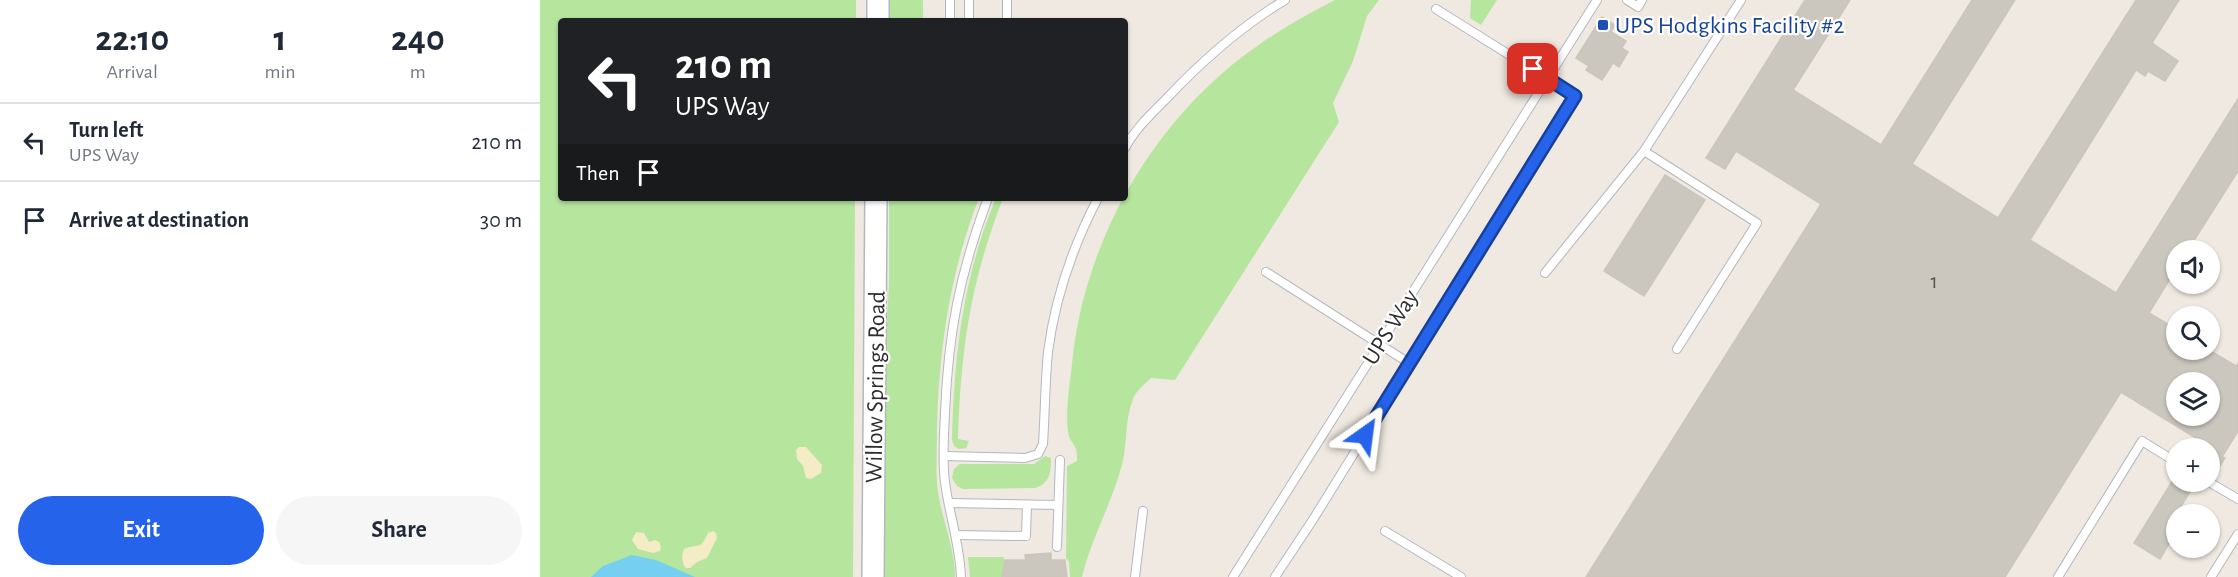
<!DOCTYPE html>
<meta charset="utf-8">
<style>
:root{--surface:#fff;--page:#f6f6f7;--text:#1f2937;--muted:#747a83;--line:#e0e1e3;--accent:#2563eb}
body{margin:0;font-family:"Alegreya Sans",sans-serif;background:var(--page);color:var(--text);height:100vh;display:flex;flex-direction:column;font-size:22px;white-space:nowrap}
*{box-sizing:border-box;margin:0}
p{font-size:20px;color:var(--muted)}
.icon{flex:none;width:33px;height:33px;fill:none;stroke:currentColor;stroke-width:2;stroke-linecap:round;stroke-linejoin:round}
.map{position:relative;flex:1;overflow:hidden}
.panel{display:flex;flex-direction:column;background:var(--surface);width:540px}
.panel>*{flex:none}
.guide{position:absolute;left:18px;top:18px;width:570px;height:183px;border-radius:6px;box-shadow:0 2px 4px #0004;background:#202124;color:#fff;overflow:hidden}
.tools{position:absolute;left:1626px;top:240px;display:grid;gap:12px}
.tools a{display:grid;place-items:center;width:54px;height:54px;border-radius:50%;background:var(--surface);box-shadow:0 2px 4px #0004;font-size:30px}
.pin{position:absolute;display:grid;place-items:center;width:51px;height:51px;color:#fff;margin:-26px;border-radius:12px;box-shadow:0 3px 9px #0006}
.me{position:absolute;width:66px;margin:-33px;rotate:31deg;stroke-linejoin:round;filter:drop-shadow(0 0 4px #0008)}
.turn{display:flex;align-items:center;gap:21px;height:126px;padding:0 18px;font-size:27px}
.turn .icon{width:78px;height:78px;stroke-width:2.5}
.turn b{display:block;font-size:42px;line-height:51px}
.then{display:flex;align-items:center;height:57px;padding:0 18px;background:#0003;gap:12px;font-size:22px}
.eta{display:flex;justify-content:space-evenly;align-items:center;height:102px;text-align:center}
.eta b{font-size:36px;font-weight:700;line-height:42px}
.action{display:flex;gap:12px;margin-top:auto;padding:12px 18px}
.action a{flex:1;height:69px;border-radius:36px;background:var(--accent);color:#fff;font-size:24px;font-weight:700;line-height:69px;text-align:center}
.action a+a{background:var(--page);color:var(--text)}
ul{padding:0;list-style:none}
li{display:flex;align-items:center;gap:18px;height:78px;padding:0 18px;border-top:2px solid var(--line)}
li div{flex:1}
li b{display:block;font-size:22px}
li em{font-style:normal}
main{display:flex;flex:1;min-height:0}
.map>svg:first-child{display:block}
.green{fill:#b6e59e}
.sand{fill:#f3ecc5}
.water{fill:#75cff0}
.building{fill:#cbc7bf;stroke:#cbc5ba;stroke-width:1.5;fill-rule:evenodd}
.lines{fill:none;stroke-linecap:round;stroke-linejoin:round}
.lane-casing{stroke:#b4b7c1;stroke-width:10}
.secondary-casing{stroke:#b4b7c1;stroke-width:24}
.lane{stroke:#fff;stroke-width:8}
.secondary{stroke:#fff;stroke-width:21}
.route-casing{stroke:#184099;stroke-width:15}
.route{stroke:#2563eb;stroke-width:10}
.transit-dot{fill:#1a4fb4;stroke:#fff;stroke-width:2}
.labels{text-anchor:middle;stroke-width:4.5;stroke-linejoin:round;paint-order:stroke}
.number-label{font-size:21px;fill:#555452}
.transit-label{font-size:24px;fill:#164399;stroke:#fff;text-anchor:start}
.street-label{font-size:24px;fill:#2e2e2e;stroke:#fff}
</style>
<main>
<section class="panel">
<div class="eta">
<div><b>22:10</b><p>Arrival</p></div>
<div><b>1</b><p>min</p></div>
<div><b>240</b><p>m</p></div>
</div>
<ul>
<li><svg class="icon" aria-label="left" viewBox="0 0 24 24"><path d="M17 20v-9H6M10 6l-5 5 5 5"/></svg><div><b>Turn left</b><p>UPS Way</p></div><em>210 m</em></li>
<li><svg class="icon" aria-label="arrive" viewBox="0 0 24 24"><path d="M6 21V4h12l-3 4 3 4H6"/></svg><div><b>Arrive at destination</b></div><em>30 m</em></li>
</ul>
<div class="action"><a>Exit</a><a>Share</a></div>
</section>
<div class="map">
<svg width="1698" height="577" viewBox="0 0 1698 577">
<rect width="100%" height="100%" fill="#efe9e1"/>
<g class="green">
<polygon points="0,0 316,0 316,21 21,21 21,198 315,198 313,577 0,577"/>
<rect x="347" y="0" width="36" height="21"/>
<path d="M795,0H839L827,16L813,61L793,103L799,122L635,380L611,378C604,385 596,391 593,399C584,421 588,446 581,468C571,505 551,539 542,577H530L529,562L526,558L527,466L537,461C538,442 530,445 528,432C525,411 530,385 532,364C544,238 616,115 720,44C744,27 770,13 795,0Z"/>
<polygon points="931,0 957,0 941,25 930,18"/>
<path d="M349,198H439C410,272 399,348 397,427C397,446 396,464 397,482C399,515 415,544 415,577H343L342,399L349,285Z"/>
<path d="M456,198H463C430,284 421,348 418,439L429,441L426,448L419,449L414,446L412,440C414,356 423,276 456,198Z"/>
<path d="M505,456L511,458C511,473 510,483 495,488L423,489L417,486L412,478L414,469L420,464H494Z"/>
<polygon points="428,557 463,557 465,560 462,577 430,577"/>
</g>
<g class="sand">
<polygon points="259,447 266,447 282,465 281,473 271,479 266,478 263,466 257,459 256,450"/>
<path d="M173,531L176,533L177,538L167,558L157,562L150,568H146C142,564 141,555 144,549C158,543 160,551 168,533Z"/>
<polygon points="96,532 104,533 109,542 115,540 119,542 121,547 120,551 113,553 98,549 92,540"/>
</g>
<polygon class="water" points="92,555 116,560 155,577 51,577 63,566"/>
<g class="building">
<path d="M1265,0H1310L1253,90L1341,145L1432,0H1475L1372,164L1458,218L1596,0H1639L1612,43L1638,61L1625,81L1608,71L1605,76L1596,70L1490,240L1576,293L1698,99V171L1648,250H1636V269L1609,313L1636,329V350H1669L1696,366L1698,363V431L1682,457L1685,458L1673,477L1670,474V448H1661L1664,443L1581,392L1465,577H1046L1281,204L1196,151L1185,169L1166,158ZM1636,382H1670V416H1636Z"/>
<polygon points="1062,17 1075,25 1071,32 1086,41 1082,48 1088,52 1079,67 1073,63 1062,80 1046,70 1049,66 1036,58"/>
<polygon points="1125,175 1165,200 1104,296 1064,271"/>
<polygon points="1633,480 1651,490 1640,508 1648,513 1636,514 1636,532 1620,559 1594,543"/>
<polygon points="511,553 511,560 525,560 527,577 462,577 465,560 486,560 485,555"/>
</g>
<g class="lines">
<g class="lane-casing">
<g id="lane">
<polyline points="410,0 410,21"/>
<polyline points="1087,0 1098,7 1102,0"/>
<polyline points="429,21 429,0"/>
<polyline points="467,21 467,0"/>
<path d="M585,148C595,129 612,113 627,98C663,60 700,27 745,0"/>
<polyline points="1104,151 1217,223 1137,349"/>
<polyline points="726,272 869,363"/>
<polyline points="1005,273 1104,151 1201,0"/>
<path d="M404,456L485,458L498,454L503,444C505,414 505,382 508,352C515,298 533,246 558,198"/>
<polyline points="1669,482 1698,499"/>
<polyline points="410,503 518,505"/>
<polyline points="845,531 921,577"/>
<polyline points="416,535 486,536 487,505"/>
<polyline points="517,547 520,460"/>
<path d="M421,577C420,545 409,514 405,482C402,460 404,436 405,413C408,334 420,272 448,198"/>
<polyline points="595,577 603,511"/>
<polyline points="693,577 1057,0"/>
<polyline points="735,577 774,518 1035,96 896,9"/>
<polyline points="1518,577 1602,441 1636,462"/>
<polyline points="1671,577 1698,534"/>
</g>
</g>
<g class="secondary-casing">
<g id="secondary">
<polyline points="338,21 338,0"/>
<polyline points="333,577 336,198"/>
</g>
</g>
<use href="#lane" class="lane"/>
<use href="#secondary" class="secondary"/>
</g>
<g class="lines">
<g class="route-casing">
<polyline id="route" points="825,435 1035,96 993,69"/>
</g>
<use href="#route" class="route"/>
</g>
<rect class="transit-dot" x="1057" y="19" width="12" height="12" rx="3"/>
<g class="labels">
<g class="number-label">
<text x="1394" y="288">1</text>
</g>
<g class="transit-label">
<text x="1075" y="33">UPS Hodgkins Facility #2</text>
</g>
<g class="street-label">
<text transform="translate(850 327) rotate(-58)" y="8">UPS Way</text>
<text transform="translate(335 387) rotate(-89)" y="8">Willow Springs Road</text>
</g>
</g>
</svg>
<div class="tools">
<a><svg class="icon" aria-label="sound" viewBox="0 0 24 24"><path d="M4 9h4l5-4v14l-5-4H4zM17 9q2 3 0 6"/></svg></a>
<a><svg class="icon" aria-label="search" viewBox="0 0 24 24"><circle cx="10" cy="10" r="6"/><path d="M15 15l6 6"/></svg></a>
<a><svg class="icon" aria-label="layers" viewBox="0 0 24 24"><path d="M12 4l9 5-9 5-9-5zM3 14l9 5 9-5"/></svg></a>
<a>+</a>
<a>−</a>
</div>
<div class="pin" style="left:993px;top:69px;background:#d93025"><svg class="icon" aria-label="arrive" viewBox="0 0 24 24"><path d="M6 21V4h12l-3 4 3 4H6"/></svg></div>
<svg class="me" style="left:825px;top:435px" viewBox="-20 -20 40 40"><path d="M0-17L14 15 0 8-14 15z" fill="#2563eb" stroke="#fff" stroke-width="4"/></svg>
<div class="guide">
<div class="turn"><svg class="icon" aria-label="left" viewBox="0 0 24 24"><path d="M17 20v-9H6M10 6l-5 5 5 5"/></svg><div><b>210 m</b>UPS Way</div></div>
<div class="then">Then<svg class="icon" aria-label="arrive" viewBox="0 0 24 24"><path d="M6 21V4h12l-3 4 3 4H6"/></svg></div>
</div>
</div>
</main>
